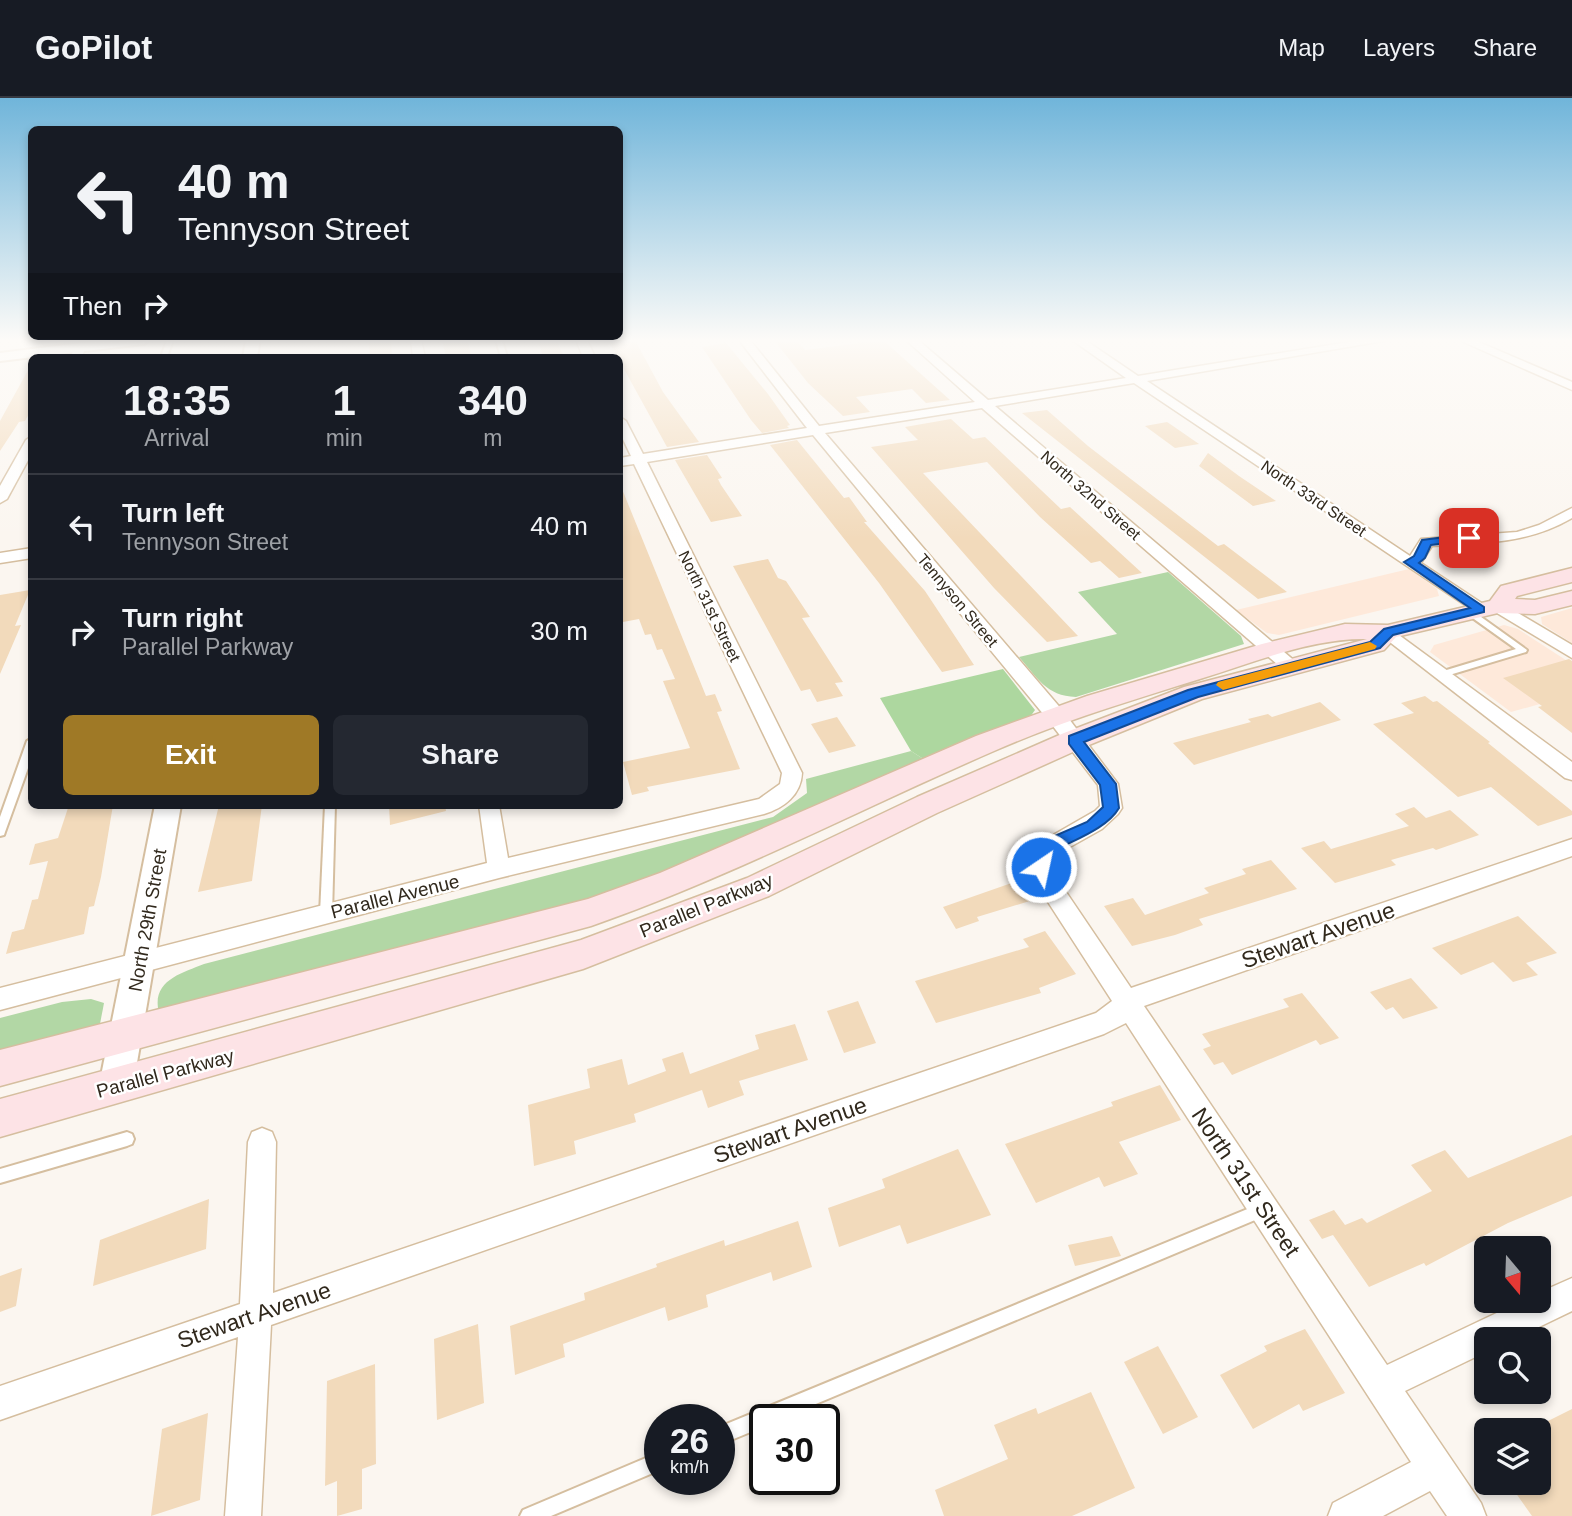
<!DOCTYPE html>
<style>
:root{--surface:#171b24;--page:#242831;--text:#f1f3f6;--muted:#9ea1a6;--line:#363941;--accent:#9f7926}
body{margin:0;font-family:Helvetica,sans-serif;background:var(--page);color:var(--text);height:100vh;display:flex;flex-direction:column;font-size:26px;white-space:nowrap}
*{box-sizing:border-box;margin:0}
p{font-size:23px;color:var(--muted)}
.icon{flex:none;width:38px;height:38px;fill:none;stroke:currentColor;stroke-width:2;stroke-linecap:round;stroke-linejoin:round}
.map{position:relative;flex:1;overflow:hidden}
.sheet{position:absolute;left:28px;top:256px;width:595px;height:455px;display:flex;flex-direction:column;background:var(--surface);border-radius:10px;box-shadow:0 4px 10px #0003}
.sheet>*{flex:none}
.hud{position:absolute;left:28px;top:28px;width:595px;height:214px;border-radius:10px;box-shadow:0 4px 10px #0003;background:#171b24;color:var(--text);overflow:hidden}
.needle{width:46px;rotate:161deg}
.tools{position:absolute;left:1474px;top:1138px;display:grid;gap:14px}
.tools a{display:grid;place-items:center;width:77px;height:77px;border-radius:10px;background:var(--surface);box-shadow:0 4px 10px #0003;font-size:35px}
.speed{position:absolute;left:644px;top:1306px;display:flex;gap:14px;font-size:35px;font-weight:700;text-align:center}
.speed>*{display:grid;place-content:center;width:91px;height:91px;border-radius:50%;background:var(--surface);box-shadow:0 4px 10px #0003;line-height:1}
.speed small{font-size:18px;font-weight:400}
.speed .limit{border:4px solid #111;border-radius:10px;background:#fff;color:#111}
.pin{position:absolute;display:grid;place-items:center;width:60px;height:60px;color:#fff;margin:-30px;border-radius:14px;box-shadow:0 4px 10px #0006}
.me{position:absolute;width:77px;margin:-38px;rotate:34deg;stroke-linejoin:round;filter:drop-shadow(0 0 5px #0008)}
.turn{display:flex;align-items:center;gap:24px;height:147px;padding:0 35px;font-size:32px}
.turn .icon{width:91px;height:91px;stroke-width:2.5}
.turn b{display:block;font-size:49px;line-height:60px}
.then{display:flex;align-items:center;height:66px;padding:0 35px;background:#0003;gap:14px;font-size:26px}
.eta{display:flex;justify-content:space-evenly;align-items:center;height:119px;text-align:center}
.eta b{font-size:42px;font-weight:800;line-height:49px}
.primary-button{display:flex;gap:14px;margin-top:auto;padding:14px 35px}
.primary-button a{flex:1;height:80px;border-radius:10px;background:var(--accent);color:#fff;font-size:28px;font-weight:800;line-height:80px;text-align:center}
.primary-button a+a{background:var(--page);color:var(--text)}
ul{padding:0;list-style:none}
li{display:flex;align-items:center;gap:21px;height:105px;padding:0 35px;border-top:2px solid var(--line)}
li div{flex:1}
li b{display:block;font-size:26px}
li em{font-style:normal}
header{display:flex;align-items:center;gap:42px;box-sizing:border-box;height:98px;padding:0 35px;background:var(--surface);border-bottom:2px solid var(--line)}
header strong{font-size:33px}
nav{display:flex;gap:38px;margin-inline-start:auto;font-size:24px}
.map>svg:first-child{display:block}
.commercial{fill:#fee9da}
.green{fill:#b2d7a5}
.forest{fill:#add79f}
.building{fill:#f2dabb}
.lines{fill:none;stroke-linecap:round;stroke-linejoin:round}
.service-casing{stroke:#d5be9f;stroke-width:4}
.minor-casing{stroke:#d5be9f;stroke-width:3}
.tertiary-casing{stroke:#d5be9f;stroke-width:4}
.secondary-casing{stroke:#d5be9f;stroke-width:3}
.service{fill:#fff;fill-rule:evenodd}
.minor{fill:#fff;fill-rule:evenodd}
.tertiary{fill:#fff;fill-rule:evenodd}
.secondary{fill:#fde3e6;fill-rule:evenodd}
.route{fill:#1a73e8;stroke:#114b97;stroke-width:2}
.slow{fill:#f59e0b}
.labels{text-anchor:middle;stroke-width:5;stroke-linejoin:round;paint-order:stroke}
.far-street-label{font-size:16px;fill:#31291d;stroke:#fff}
.street-label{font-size:19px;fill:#31291d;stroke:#fff}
.near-street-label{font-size:23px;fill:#31291d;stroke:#fff}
</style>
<header>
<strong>GoPilot</strong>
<nav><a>Map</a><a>Layers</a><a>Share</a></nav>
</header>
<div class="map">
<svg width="1572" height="1418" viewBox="0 0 1572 1418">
<rect width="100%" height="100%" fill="#fbf6f0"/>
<g class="commercial">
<polygon points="1409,471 1437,491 1439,498 1279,537 1267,535 1236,512"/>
<polygon points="1572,510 1572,545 1542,526 1541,519"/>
<polygon points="1504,527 1518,531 1572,566 1572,597 1511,614 1430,554 1434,547"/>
</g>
<g class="green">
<path d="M1168,474L1241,538L1244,546L1076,599C1046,598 1037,579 1019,559L1117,536L1078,494Z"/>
<path d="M911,653L925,662L652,780L588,803L173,914L158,910C154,882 182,875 204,866L773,719L807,695L806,681Z"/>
<polygon points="91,901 104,905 100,926 0,961 0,920 62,904"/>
</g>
<polygon class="forest" points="1003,571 1035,612 1030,619 925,662 911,653 880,600"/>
<g class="building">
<polygon points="391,242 392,259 370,259 369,244"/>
<polygon points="442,242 468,242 471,259 446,259"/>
<polygon points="538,242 556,242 564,259 543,259"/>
<polygon points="608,242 635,242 663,294 699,344 667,349"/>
<polygon points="774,242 796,242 805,252 861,245 859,242 883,242 950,302 926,305 912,291 856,299 870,314 843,318 808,285"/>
<polygon points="726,245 768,296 790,327 787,328 789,330 762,335 751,322 702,249"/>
<polygon points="32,265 32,310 25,323 19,324 0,353 0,323"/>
<polygon points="1047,312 1088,348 1218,448 1224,446 1287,494 1258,501 1022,315"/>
<polygon points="951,321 973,341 985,339 1061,411 1070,409 1142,475 1119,480 1100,463 1091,465 1040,419 987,364 923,375 1078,538 1047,544 994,490 871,349 918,342 905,329"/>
<polygon points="1167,324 1173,328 1199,346 1175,350 1145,328"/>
<polygon points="797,342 844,400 849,399 867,424 864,424 925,493 974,567 942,574 879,485 770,347"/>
<polygon points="1208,355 1239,378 1276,403 1253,408 1199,368"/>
<polygon points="707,357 722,380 718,381 721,387 742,418 711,424 675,362"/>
<polygon points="620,386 706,598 715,596 722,613 717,614 740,671 647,689 649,693 632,697 623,664 690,650 663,583 675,581 662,551 657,552 651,536 645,537 639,521 623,524 620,514"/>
<polygon points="768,461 778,480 786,483 810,519 802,520 843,584 835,585 843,598 817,604 810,591 801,593 733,468"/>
<polygon points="30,492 15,528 21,527 0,576 0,497"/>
<polygon points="1569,561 1572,563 1572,635 1538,609 1542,608 1503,580"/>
<polygon points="1425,598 1433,604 1437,603 1490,644 1488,645 1572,713 1572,717 1538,728 1491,689 1458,699 1373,626 1414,615 1401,605"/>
<polygon points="1320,604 1341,622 1194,667 1173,645 1251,624 1248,621 1268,616 1272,619"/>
<polygon points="837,619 856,648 829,655 811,626"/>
<polygon points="75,707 113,707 101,779 94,808 89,809 84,836 6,856 12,834 24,831 32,802 38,801 48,763 29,767 35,746 58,740 68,710"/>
<polygon points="219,707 262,707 252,783 198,794"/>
<polygon points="389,707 445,707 446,713 390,727"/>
<polygon points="1414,709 1426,720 1450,712 1479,737 1436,752 1433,750 1391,762 1396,767 1335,785 1301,750 1324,743 1331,751 1409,728 1395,716"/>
<polygon points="1271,762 1297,791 1199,821 1203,827 1175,837 1132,848 1104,808 1133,800 1145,817 1209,795 1204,790 1246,776 1242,771"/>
<polygon points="1020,782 1033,802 977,819 979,823 956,831 943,809"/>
<polygon points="1518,818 1557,855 1526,865 1538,877 1513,884 1493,864 1461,877 1432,850"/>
<polygon points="1045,833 1076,876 1039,890 1041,895 936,925 915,883 1029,849 1023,841"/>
<polygon points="1411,880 1438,910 1403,921 1393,909 1386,912 1370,894"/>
<polygon points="1302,895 1339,940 1320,947 1316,942 1232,977 1223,964 1214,967 1203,951 1211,948 1202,936 1289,909 1283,901"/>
<polygon points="858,903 876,945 844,955 827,913"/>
<polygon points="795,926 808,962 739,983 744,997 708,1010 702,992 634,1016 636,1024 574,1043 576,1056 534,1068 528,1007 590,990 587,971 622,961 628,987 666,973 662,961 683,954 690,976 759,951 755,937"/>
<polygon points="1160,987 1181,1022 1119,1044 1138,1076 1104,1089 1099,1079 1036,1105 1005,1046 1113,1008 1111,1004"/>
<polygon points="1572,1037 1572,1098 1508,1125 1426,1168 1424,1165 1369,1189 1333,1137 1322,1141 1309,1122 1334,1112 1345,1127 1362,1120 1367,1125 1432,1093 1411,1067 1445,1052 1468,1080"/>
<polygon points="958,1051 991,1117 907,1146 900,1127 839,1149 828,1110 885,1090 882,1081"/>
<polygon points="209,1101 206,1151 93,1188 100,1142"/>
<polygon points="798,1123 812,1169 773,1183 771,1174 706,1197 708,1209 668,1223 665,1209 563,1246 565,1259 515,1277 510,1228 585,1202 584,1195 657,1169 656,1166 724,1142 725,1148"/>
<polygon points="1112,1138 1121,1158 1075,1168 1068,1147"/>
<polygon points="22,1170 16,1208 0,1214 0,1178"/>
<polygon points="478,1226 484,1305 437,1322 434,1241"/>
<polygon points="1305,1231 1345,1295 1303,1313 1299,1306 1253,1331 1220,1277 1267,1253 1264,1248"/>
<polygon points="1158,1248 1198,1319 1163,1336 1124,1264"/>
<polygon points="375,1266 376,1366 362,1371 362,1411 337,1418 337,1383 325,1388 327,1283"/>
<polygon points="1091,1294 1135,1390 1072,1418 944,1418 935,1392 1008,1361 994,1327 1036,1310 1038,1316"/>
<polygon points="1572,1311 1572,1418 1532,1418 1508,1384 1538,1384 1538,1328"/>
<polygon points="208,1315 200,1402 151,1418 162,1331"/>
</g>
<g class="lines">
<g class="service-casing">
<g id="service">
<polygon points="167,242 173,242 167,259 161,259"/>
<polygon points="496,242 502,242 507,259 501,259"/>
<polygon points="1470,511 1527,552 1526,554 1446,578 1440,578 1438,576 1440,574 1516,551 1467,516 1467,512"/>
<polygon points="32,640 32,659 5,734 4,737 0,738 0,719 27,643"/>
<polygon points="325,707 335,707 332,816 330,819 326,821 322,819 320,816"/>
<polygon points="127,1034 132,1036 134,1041 132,1046 127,1048 0,1085 0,1071"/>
<polygon points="1262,1105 1267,1107 1269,1112 1267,1117 780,1321 765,1321 765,1328 719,1347 719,1329"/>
<polygon points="660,1354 660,1372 551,1418 520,1418 523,1412"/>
</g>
</g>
<g class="minor-casing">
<g id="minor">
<polygon points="411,242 421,242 425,259 413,259"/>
<polygon points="576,242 587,242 595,259 583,259"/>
<path d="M739,242H750L819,328L975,304L906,242H918L988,302L1126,280L1072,242H1085L1138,278L1361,242H1389L1147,283L1410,458L1421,441L1517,434L1539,427L1572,410V420C1528,446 1482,445 1432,448L1421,465L1486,508L1488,512L1480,517L1134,285L995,308L1297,565L1300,569L1291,575L1285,573L982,310L825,335L1063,613L1118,686L1122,710L1118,716L1102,731L1052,759L1056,779L1131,890L1572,741V758L1144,908L1387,1267L1524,1202H1538V1195L1572,1180V1213L1514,1241H1486V1254L1405,1293L1481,1405L1486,1418H1447L1430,1393L1383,1418H1328L1333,1405L1411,1364L1126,925L1104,936L271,1227L261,1418H225L238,1239L0,1322V1288L240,1206L248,1044L252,1034L262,1030L272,1034L276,1044L273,1195L1096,915L1112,903L1037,787L1030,757L1041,744L1095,713L1100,708L1098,687L1049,623L813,337L647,364L802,675C801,697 784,710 764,716L499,780L0,912V890L487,765L479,707H499L508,760L759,701L780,686L782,675L634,366L620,368V360L631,358L620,335V319L626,323L643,356L807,330Z"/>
<polygon points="1459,242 1474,242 1572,284 1572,292"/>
<polygon points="76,248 85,250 82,259 70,259"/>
<polygon points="32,338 32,355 7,401 0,405 0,388 26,342"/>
<polygon points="32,450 32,460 0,465 0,455"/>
<polygon points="1498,503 1572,547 1572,560 1492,512 1492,504"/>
<polygon points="1388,529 1572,664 1572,682 1565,680 1382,538 1379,534 1382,530"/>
</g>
</g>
<g class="tertiary-casing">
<g id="tertiary">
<polygon points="105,242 150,242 144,246 0,263 0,255"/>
<polygon points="246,242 260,242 257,259 243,259"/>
<polygon points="155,707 181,707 133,988 128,1000 116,1004 104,1000 99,988"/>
</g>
</g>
<g class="secondary-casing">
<path id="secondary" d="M1572,470V484L1517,498L1515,501L1535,502L1572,493V507L1535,516L1498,515L1396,539L1384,552L1202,601L1084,649L937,715L769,798L583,871L0,1039V1001L581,842L747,780L917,699L1064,635L1184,589L1367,541C1312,540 1255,564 1203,580C1133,602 1062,623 994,653C860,711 729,780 591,828L0,988V952L588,801L660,775L976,638L1087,598L1262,546L1345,526L1388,527L1490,503L1501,488Z"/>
</g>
<use href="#service" class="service"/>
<use href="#minor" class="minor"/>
<use href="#tertiary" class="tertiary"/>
<use href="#secondary" class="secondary"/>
</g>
<linearGradient id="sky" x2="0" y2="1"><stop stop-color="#70b5da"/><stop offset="0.55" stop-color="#fdfbf8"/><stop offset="1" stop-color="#fdfbf8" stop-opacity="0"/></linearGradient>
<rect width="1572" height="441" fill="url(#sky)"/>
<path class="route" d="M1469,436L1475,440L1473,442L1431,447L1425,460L1419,465L1484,509V514L1393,537L1380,550L1198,599L1084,644L1116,686L1119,710C1104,736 1055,747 1050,758C1048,763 1050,768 1047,774H1035L1033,757L1043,743L1087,724L1103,709L1100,687L1069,646V638L1188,592L1370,544L1384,531L1470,510L1404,464L1414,458L1422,442Z"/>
<polygon class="slow" points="1370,544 1377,548 1375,551 1223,592 1216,587 1218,584"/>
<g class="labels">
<g class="far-street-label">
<text transform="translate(1091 397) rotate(41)" y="6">North 32nd Street</text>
<text transform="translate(1314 400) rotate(34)" y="6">North 33rd Street</text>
<text transform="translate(958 502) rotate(50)" y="6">Tennyson Street</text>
<text transform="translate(710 508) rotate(64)" y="6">North 31st Street</text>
</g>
<g class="street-label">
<text transform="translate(395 798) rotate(-14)" y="7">Parallel Avenue</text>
<text transform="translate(706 807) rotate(-22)" y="7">Parallel Parkway</text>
<text transform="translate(147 822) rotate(-80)" y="7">North 29th Street</text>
<text transform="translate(165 975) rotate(-15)" y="7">Parallel Parkway</text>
</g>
<g class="near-street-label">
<text transform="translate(1318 837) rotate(-19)" y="8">Stewart Avenue</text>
<text transform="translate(790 1032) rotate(-19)" y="8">Stewart Avenue</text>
<text transform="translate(1246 1084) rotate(56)" y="8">North 31st Street</text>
<text transform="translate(254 1217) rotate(-19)" y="8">Stewart Avenue</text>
</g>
</g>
</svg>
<div class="tools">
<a><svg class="needle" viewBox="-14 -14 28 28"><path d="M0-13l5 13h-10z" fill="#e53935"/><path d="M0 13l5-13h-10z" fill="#9ea1a6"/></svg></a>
<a><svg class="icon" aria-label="search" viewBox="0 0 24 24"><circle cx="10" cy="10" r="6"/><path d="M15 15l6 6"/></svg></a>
<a><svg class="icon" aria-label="layers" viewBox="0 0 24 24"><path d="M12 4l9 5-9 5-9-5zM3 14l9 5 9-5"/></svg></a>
</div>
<div class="speed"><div>26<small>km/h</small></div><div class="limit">30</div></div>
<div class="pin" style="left:1469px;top:440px;background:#d93025"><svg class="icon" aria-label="arrive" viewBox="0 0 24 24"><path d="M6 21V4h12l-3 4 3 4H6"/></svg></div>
<svg class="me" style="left:1041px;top:769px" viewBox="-20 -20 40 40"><circle r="17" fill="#1a73e8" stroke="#fff" stroke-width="3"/><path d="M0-11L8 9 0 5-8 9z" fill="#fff"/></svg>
<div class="hud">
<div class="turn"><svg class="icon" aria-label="left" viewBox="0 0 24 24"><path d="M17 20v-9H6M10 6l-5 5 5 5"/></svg><div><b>40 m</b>Tennyson Street</div></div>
<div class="then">Then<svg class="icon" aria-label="right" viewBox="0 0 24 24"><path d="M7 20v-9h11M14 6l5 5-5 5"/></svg></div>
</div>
<section class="sheet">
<div class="eta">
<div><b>18:35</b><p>Arrival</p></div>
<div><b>1</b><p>min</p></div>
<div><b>340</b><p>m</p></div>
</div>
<ul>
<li><svg class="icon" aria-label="left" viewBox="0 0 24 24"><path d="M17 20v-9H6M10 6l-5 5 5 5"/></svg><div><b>Turn left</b><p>Tennyson Street</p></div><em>40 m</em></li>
<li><svg class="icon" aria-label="right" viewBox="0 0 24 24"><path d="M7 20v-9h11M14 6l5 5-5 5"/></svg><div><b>Turn right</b><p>Parallel Parkway</p></div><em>30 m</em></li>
</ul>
<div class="primary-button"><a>Exit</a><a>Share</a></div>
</section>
</div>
